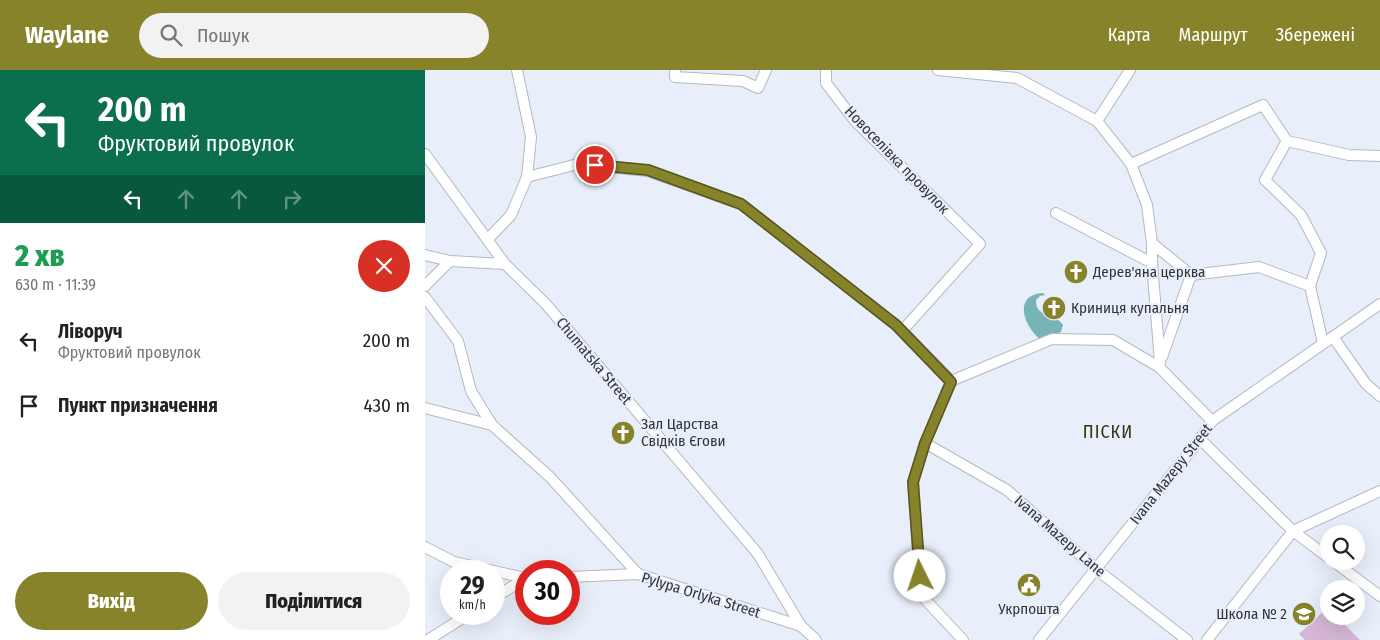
<!DOCTYPE html>
<html lang="uk">
<meta charset="utf-8">
<style>
:root{--surface:#fff;--page:#f2f2f2;--text:#222;--muted:#767676;--accent:#86832b}
body{margin:0;font-family:"Fira Sans Condensed",sans-serif;background:var(--page);color:var(--text);height:100vh;display:flex;flex-direction:column;font-size:19px;white-space:nowrap}
*{box-sizing:border-box;margin:0}
p{font-size:16px;color:var(--muted)}
.icon{flex:none;width:28px;height:28px;fill:none;stroke:currentColor;stroke-width:2;stroke-linecap:round;stroke-linejoin:round}
.map{position:relative;flex:1;overflow:hidden}
.drawer{display:flex;flex-direction:column;background:var(--surface);width:425px}
.drawer>*{flex:none}
.top-card{background:#0b6e4f;color:#fff;overflow:hidden}
.fabs{position:absolute;left:895px;top:455px;display:grid;gap:10px}
.fabs a{display:grid;place-items:center;width:45px;height:45px;border-radius:50%;background:var(--surface);box-shadow:0 5px 20px #0002;font-size:25px}
.speed{position:absolute;left:15px;top:490px;display:flex;gap:10px;font-size:25px;font-weight:700;text-align:center}
.speed>*{display:grid;place-content:center;width:65px;height:65px;border-radius:50%;background:var(--surface);box-shadow:0 5px 20px #0002;line-height:1}
.speed small{font-size:12px;font-weight:400}
.speed .limit{border:8px solid #d22;background:#fff;color:#111}
.pin{position:absolute;display:grid;place-items:center;width:42px;height:42px;color:#fff;margin:-21px;border:2px solid #fff;border-radius:50%;box-shadow:0 1px 5px #0007}
.me{position:absolute;width:55px;margin:-28px;rotate:356deg;stroke-linejoin:round;filter:drop-shadow(0 0 4px #0008)}
.turn{display:flex;align-items:center;gap:18px;height:105px;padding:0 15px;font-size:22px}
.turn .icon{width:65px;height:65px;stroke-width:2.5}
.turn b{display:block;font-size:35px;line-height:42px}
.lanes{display:flex;align-items:center;height:48px;padding:0 15px;background:#0003;justify-content:center;gap:25px;direction:ltr}
.lanes .off{opacity:.35}
.round{display:grid;place-items:center;flex:none;width:52px;height:52px;border-radius:26px;background:var(--page)}
.overview{display:flex;align-items:center;justify-content:space-between;height:85px;padding:0 15px}
h1{font-size:30px;font-weight:800;line-height:38px;color:#1e9e55}
.action{display:flex;gap:10px;margin-top:auto;padding:10px 15px}
.action a{flex:1;height:58px;border-radius:30px;background:var(--accent);color:#fff;font-size:20px;font-weight:800;line-height:58px;text-align:center}
.action a+a{background:var(--page);color:var(--text)}
ul{padding:0;list-style:none}
li{display:flex;align-items:center;gap:15px;height:65px;padding:0 15px}
li div{flex:1}
li b{display:block;font-size:19px}
li em{font-style:normal}
header{display:flex;align-items:center;gap:30px;box-sizing:border-box;height:70px;padding:0 25px;background:var(--accent);color:#fff}
header strong{font-size:24px}
nav{display:flex;gap:28px;margin-inline-start:auto;font-size:18px}
.search{width:350px;height:45px;background:var(--page);display:flex;align-items:center;gap:12px;box-sizing:border-box;padding:0 18px;border-radius:28px;color:var(--muted);font-size:19px}
main{display:flex;flex:1;min-height:0}
.map>svg:first-child{display:block}
.green{fill:#d5b6d6}
.water{fill:#77b4b8}
.lines{fill:none;stroke-linecap:round;stroke-linejoin:round}
.minor-casing{stroke:#b3b8c3;stroke-width:12}
.minor{stroke:#fff;stroke-width:10}
.route-casing{stroke:#57551c;stroke-width:12}
.route{stroke:#86832b;stroke-width:9}
.labels{text-anchor:middle;stroke-width:4;stroke-linejoin:round;paint-order:stroke}
.street-label{font-size:15px;fill:#313337;stroke:#e9effa}
.poi-label{font-size:15px;fill:#313337;stroke:#e9effa;text-anchor:start}
.quarter-label{font-size:18px;letter-spacing:1px;fill:#38360c;stroke:#e9effa}
</style>
<header>
<strong>Waylane</strong>
<div class="search"><svg class="icon" aria-label="search" viewBox="0 0 24 24"><circle cx="10" cy="10" r="6"/><path d="M15 15l6 6"/></svg>Пошук</div>
<nav><a>Карта</a><a>Маршрут</a><a>Збережені</a></nav>
</header>
<main>
<section class="drawer">
<div class="top-card">
<div class="turn"><svg class="icon" aria-label="left" viewBox="0 0 24 24"><path d="M17 20v-9H6M10 6l-5 5 5 5"/></svg><div><b>200 m</b>Фруктовий провулок</div></div>
<div class="lanes"><svg class="icon" aria-label="left" viewBox="0 0 24 24"><path d="M17 20v-9H6M10 6l-5 5 5 5"/></svg><svg class="icon off" aria-label="ahead" viewBox="0 0 24 24"><path d="M12 20V5M6 11l6-6 6 6"/></svg><svg class="icon off" aria-label="ahead" viewBox="0 0 24 24"><path d="M12 20V5M6 11l6-6 6 6"/></svg><svg class="icon off" aria-label="right" viewBox="0 0 24 24"><path d="M7 20v-9h11M14 6l5 5-5 5"/></svg></div>
</div>
<div class="overview"><div><h1>2 хв</h1><p>630 m · 11:39</p></div><a class="round" style="background:#d93025;color:#fff"><svg class="icon" aria-label="close" viewBox="0 0 24 24"><path d="M6 6l12 12M18 6L6 18"/></svg></a></div>
<ul>
<li><svg class="icon" aria-label="left" viewBox="0 0 24 24"><path d="M17 20v-9H6M10 6l-5 5 5 5"/></svg><div><b>Ліворуч</b><p>Фруктовий провулок</p></div><em>200 m</em></li>
<li><svg class="icon" aria-label="arrive" viewBox="0 0 24 24"><path d="M6 21V4h12l-3 4 3 4H6"/></svg><div><b>Пункт призначення</b></div><em>430 m</em></li>
</ul>
<div class="action"><a>Вихід</a><a>Поділитися</a></div>
</section>
<div class="map">
<svg width="955" height="570" viewBox="0 0 955 570">
<rect width="100%" height="100%" fill="#e9effa"/>
<polygon class="green" points="902,538 904,546 911,546 935,570 880,570 874,564"/>
<path class="water" d="M618,223L620,225L615,226L611,230C610,248 631,243 638,255L636,262L616,270C599,257 587,225 618,223Z"/>
<g class="lines">
<g class="minor-casing">
<g id="minor">
<polyline points="250,0 250,7 318,11 333,18 341,0"/>
<polyline points="401,0 401,13 430,51 555,174 477,261"/>
<polyline points="513,0 592,8 672,51 706,94 722,135 727,173 766,205 834,197 885,216 898,273"/>
<polyline points="672,51 705,0"/>
<polyline points="862,71 840,110 876,145 896,183 885,216"/>
<polyline points="0,84 80,194 120,233 333,484 376,556 391,570"/>
<polyline points="706,94 838,35 862,71 924,85 955,86"/>
<polyline points="102,107 153,94 223,101 316,134 471,255 526,311"/>
<polyline points="631,143 727,193"/>
<polyline points="63,169 86,145 102,107 106,67 92,0"/>
<polyline points="727,173 727,193 735,292 734,297"/>
<polyline points="0,185 25,191 80,194"/>
<polyline points="0,216 25,191"/>
<polyline points="0,227 33,271 46,321 67,355"/>
<polyline points="908,267 941,314 955,326"/>
<polyline points="737,287 766,205"/>
<polyline points="0,338 67,355 125,407 213,504"/>
<polyline points="775,369 868,461 904,488"/>
<polyline points="500,373 582,420 671,499 762,570"/>
<polyline points="0,477 29,492 69,501"/>
<polyline points="908,491 955,526"/>
<polyline points="69,501 100,508"/>
<polyline points="144,507 213,504 376,556"/>
<polyline points="69,528 101,508"/>
<polyline points="3,570 44,544"/>
<polyline points="538,570 496,525 488,412 500,373 526,311 627,269 688,270 734,297 787,351"/>
<polyline points="614,570 775,369 787,351 955,234"/>
<polyline points="782,570 868,461 955,421"/>
</g>
</g>
<use href="#minor" class="minor"/>
</g>
<g class="lines">
<g class="route-casing">
<polyline id="route" points="170,95 223,100 316,134 471,255 526,312 500,373 488,412 495,506"/>
</g>
<use href="#route" class="route"/>
</g>
<defs>
<g id="church-disc" transform="scale(1.25)"><circle r="9.5" fill="#86832b" stroke="#e9effa"/><path d="M-1.2-6h2.4v3.5h3.3v2.4h-3.3V6h-2.4V-.1h-3.3v-2.4h3.3Z" fill="#fff"/></g>
<g id="civic-disc" transform="scale(1.25)"><circle r="9.5" fill="#86832b" stroke="#e9effa"/><path d="M-.6-6.5H3V-4.5H.6V-3L4-1V1h2V6H-6V1h2V-1L-.6-3ZM-1.2 2.5V6h2.4V2.5Z" fill="#fff"/></g>
<g id="school-disc" transform="scale(1.25)"><circle r="9.5" fill="#86832b" stroke="#e9effa"/><path d="M0-5L7-2L0 1L-7-2ZM-4 1L0 2.5L4 1V4Q0 6-4 4Z" fill="#fff"/></g>
</defs>
<g fill-rule="evenodd">
<use href="#church-disc" x="651" y="202"/>
<use href="#church-disc" x="629" y="238"/>
<use href="#church-disc" x="198" y="363"/>
<use href="#civic-disc" x="604" y="515"/>
<use href="#school-disc" x="879" y="544"/>
</g>
<g class="labels">
<g class="street-label">
<text transform="translate(472 90) rotate(46)" y="5">Новоселівка провулок</text>
<text transform="translate(169 291) rotate(50)" y="5">Chumatska Street</text>
<text transform="translate(746 404) rotate(-52)" y="5">Ivana Mazepy Street</text>
<text transform="translate(635 466) rotate(41)" y="5">Ivana Mazepy Lane</text>
<text transform="translate(276 525) rotate(17)" y="5">Pylypa Orlyka Street</text>
</g>
<g class="poi-label">
<text x="668" y="207">Дерев'яна церква</text>
<text x="646" y="243">Криниця купальня</text>
<text x="216" y="359">Зал Царства<tspan x="216" dy="17">Свідків Єгови</tspan></text>
<text x="604" y="544" text-anchor="middle">Укрпошта</text>
<text x="862" y="549" text-anchor="end">Школа № 2</text>
</g>
<g class="quarter-label">
<text x="683" y="368">ПІСКИ</text>
</g>
</g>
</svg>
<div class="fabs">
<a><svg class="icon" aria-label="search" viewBox="0 0 24 24"><circle cx="10" cy="10" r="6"/><path d="M15 15l6 6"/></svg></a>
<a><svg class="icon" aria-label="layers" viewBox="0 0 24 24"><path d="M12 4l9 5-9 5-9-5zM3 14l9 5 9-5"/></svg></a>
</div>
<div class="speed"><div>29<small>km/h</small></div><div class="limit">30</div></div>
<div class="pin" style="left:170px;top:95px;background:#d93025"><svg class="icon" aria-label="arrive" viewBox="0 0 24 24"><path d="M6 21V4h12l-3 4 3 4H6"/></svg></div>
<svg class="me" style="left:495px;top:506px" viewBox="-20 -20 40 40"><circle r="19" fill="#fff"/><path d="M0-13L10 11 0 6-10 11z" fill="#86832b"/></svg>
</div>
</main>
